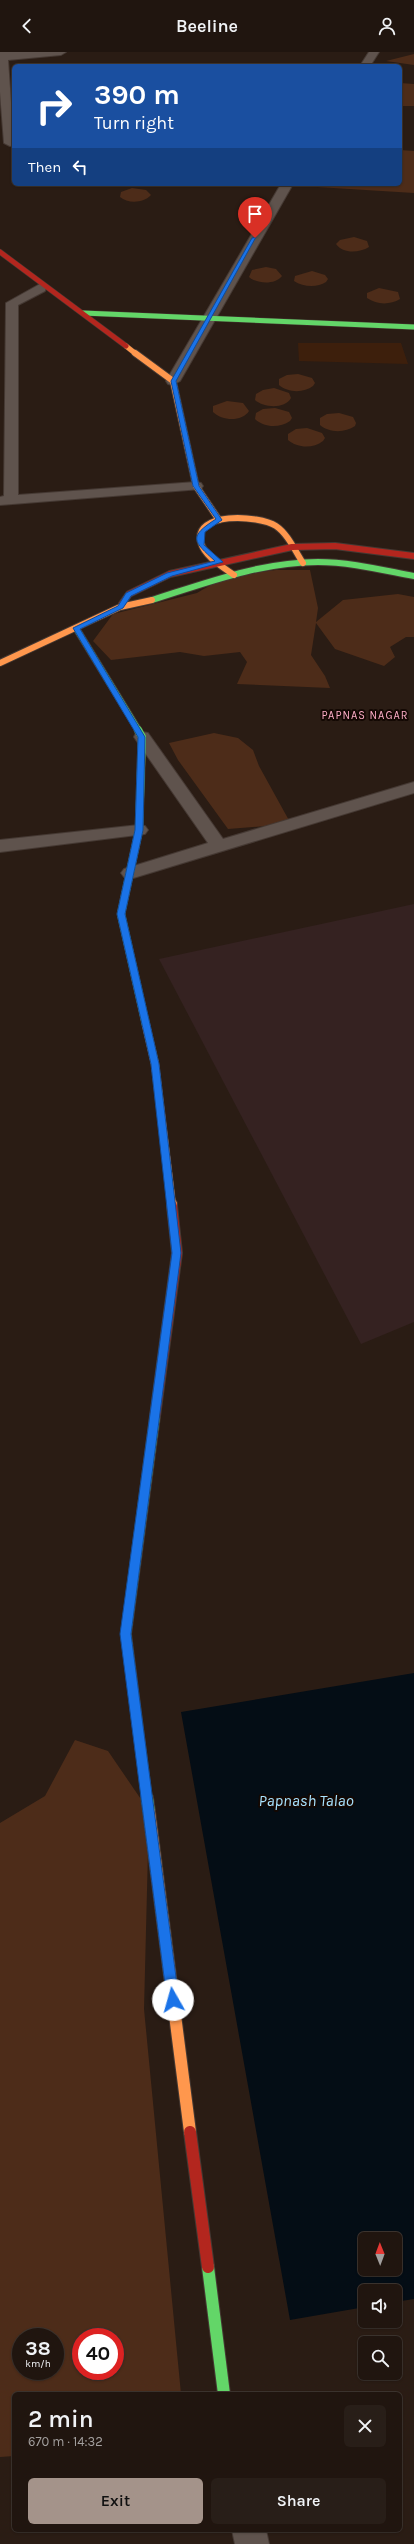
<!DOCTYPE html>
<meta charset="utf-8">
<style>
:root{--surface:#20150f;--page:#281e18;--text:#f1f3f6;--muted:#a29f9e;--line:#3d342f;--accent:#a4938a}
body{margin:0;font-family:Karla,sans-serif;background:var(--page);color:var(--text);height:100vh;display:flex;flex-direction:column;font-size:15px;white-space:nowrap}
*{box-sizing:border-box;margin:0}
p{font-size:13px;color:var(--muted)}
.icon{flex:none;width:22px;height:22px;fill:none;stroke:currentColor;stroke-width:2;stroke-linecap:round;stroke-linejoin:round}
.map{position:relative;flex:1;overflow:hidden}
.side{position:absolute;left:12px;top:2340px;width:390px;height:140px;display:flex;flex-direction:column;background:var(--surface);border-radius:6px;box-shadow:0 1px 3px #0004,0 0 0 1px var(--line)}
.side>*{flex:none}
.top-card{position:absolute;left:12px;top:12px;width:390px;height:122px;border-radius:6px;box-shadow:0 1px 3px #0004,0 0 0 1px var(--line);background:#1a4fa0;color:#fff;overflow:hidden}
.needle{width:26px;rotate:359deg}
.tools{position:absolute;left:358px;top:2180px;display:grid;gap:8px}
.tools a{display:grid;place-items:center;width:44px;height:44px;border-radius:6px;background:var(--surface);box-shadow:0 1px 3px #0004,0 0 0 1px var(--line);font-size:20px}
.speed{position:absolute;left:12px;top:2276px;display:flex;gap:8px;font-size:20px;font-weight:700;text-align:center}
.speed>*{display:grid;place-content:center;width:52px;height:52px;border-radius:50%;background:var(--surface);box-shadow:0 1px 3px #0004,0 0 0 1px var(--line);line-height:1}
.speed small{font-size:10px;font-weight:400}
.speed .limit{border:6px solid #d22;background:#fff;color:#111}
.pin{position:absolute;display:grid;place-items:center;width:34px;height:34px;color:#fff;margin:-41px -17px;border-radius:50% 50% 50% 0;rotate:-45deg;box-shadow:0 0 4px #0007}
.pin .icon{rotate:45deg}
.me{position:absolute;width:44px;margin:-22px;rotate:353deg;stroke-linejoin:round;filter:drop-shadow(0 0 3px #0008)}
.turn{display:flex;align-items:center;gap:14px;height:84px;padding:0 16px;font-size:18px}
.turn .icon{width:52px;height:52px;stroke-width:2.5}
.turn b{display:block;font-size:28px;line-height:34px}
.then{display:flex;align-items:center;height:38px;padding:0 16px;background:#0003;gap:8px;font-size:15px}
.round{display:grid;place-items:center;flex:none;width:42px;height:42px;border-radius:6px;background:var(--page)}
.overview{display:flex;align-items:center;justify-content:space-between;height:68px;padding:0 16px}
h1{font-size:24px;font-weight:600;line-height:30px}
.action{display:flex;gap:8px;margin-top:auto;padding:8px 16px}
.action a{flex:1;height:46px;border-radius:6px;background:var(--accent);color:#111;font-size:16px;font-weight:600;line-height:46px;text-align:center}
.action a+a{background:var(--page);color:var(--text)}
header{display:flex;justify-content:space-between;align-items:center;height:52px;padding:0 16px;background:var(--surface);font-size:18px;font-weight:600}
.map>svg:first-child{display:block}
.built{fill:#3d1f0c}
.education{fill:#352221}
.green{fill:#4d2c19;fill-rule:evenodd}
.water{fill:#040d15;fill-rule:evenodd}
.lines{fill:none;stroke-linecap:round;stroke-linejoin:round}
.street-casing{stroke:#453933;stroke-width:2}
.fast-far4-casing{stroke:#453933;stroke-width:6}
.fast-far3-casing{stroke:#453933;stroke-width:8}
.fast-far2-casing{stroke:#453933;stroke-width:9}
.fast-far1-casing{stroke:#453933;stroke-width:12}
.fast-casing{stroke:#453933;stroke-width:14}
.slow-far4-casing{stroke:#453933;stroke-width:6}
.slow-far3-casing{stroke:#453933;stroke-width:8}
.slow-far2-casing{stroke:#453933;stroke-width:9}
.slow-far1-casing{stroke:#453933;stroke-width:12}
.slow-casing{stroke:#453933;stroke-width:14}
.jam-far3-casing{stroke:#453933;stroke-width:6}
.jam-far2-casing{stroke:#453933;stroke-width:8}
.jam-far1-casing{stroke:#453933;stroke-width:12}
.jam-casing{stroke:#453933;stroke-width:14}
.street{fill:#5f534d;fill-rule:evenodd}
.fast-far4{stroke:#63d668;stroke-width:5}
.fast-far3{stroke:#63d668;stroke-width:6}
.fast-far2{stroke:#63d668;stroke-width:8}
.fast-far1{stroke:#63d668;stroke-width:10}
.fast{stroke:#63d668;stroke-width:12}
.slow-far4{stroke:#ff974d;stroke-width:5}
.slow-far3{stroke:#ff974d;stroke-width:6}
.slow-far2{stroke:#ff974d;stroke-width:8}
.slow-far1{stroke:#ff974d;stroke-width:10}
.slow{stroke:#ff974d;stroke-width:12}
.jam-far3{stroke:#b3261e;stroke-width:5}
.jam-far2{stroke:#b3261e;stroke-width:6}
.jam-far1{stroke:#b3261e;stroke-width:10}
.jam{stroke:#b3261e;stroke-width:12}
.route{fill:#1a73e8;stroke:#114b97}
.labels{text-anchor:middle;stroke-width:4;stroke-linejoin:round;paint-order:stroke}
.far-neighbourhood-label{font-size:11px;letter-spacing:1px;fill:#fdacc6;stroke:#130803}
.near-water-label{font-size:16px;font-style:italic;fill:#a8e2fe;stroke:#130803}
</style>
<header><svg class="icon" aria-label="back" viewBox="0 0 24 24"><path d="M15 5l-7 7 7 7"/></svg>Beeline<svg class="icon" aria-label="person" viewBox="0 0 24 24"><circle cx="12" cy="8" r="4"/><path d="M4 21q1-7 8-7t8 7"/></svg></header>
<div class="map">
<svg width="414" height="2492" viewBox="0 0 414 2492">
<rect width="100%" height="100%" fill="#2a1c14"/>
<polygon class="built" points="298,291 401,291 408,312 299,309"/>
<polygon class="education" points="414,852 414,1270 361,1292 159,907"/>
<g class="green">
<polygon points="414,2 414,13 386,9"/>
<polygon points="400,31 414,32 414,54 400,54"/>
<polygon points="400,98 414,99 414,141 301,134 302,132 400,132"/>
<path d="M132,136L146,138L151,143C144,151 128,152 120,145L121,140Z"/>
<path d="M354,185L367,189L369,195C359,201 343,202 336,192L340,188Z"/>
<path d="M266,215L276,217L282,224C275,233 257,232 249,225L252,218Z"/>
<path d="M312,219L325,223L328,227L326,230C317,236 303,235 294,229L295,224Z"/>
<path d="M379,236L398,240L400,247C390,253 377,253 367,246V241Z"/>
<path d="M298,322L312,326L315,331L313,334C304,341 288,341 279,333V327L287,323Z"/>
<path d="M274,336L289,341L291,346C285,357 264,356 255,348L256,342L263,338Z"/>
<path d="M227,349L243,351L249,359C242,370 222,369 213,360V354Z"/>
<path d="M275,356L289,360L292,366L290,369C280,376 264,376 255,367L256,361L263,357Z"/>
<path d="M339,361L353,365L356,371L355,374C345,381 329,381 320,373V366L327,362Z"/>
<path d="M307,376L322,381L325,386L323,389C313,397 297,396 288,388V382L296,377Z"/>
<path d="M276,518H310L318,556L316,570L343,548L398,542L414,545V585H406L390,595L395,605L384,614L335,597L316,571L311,603L325,624L330,636L237,632L247,610L240,600L204,604L180,600L111,608L93,589L113,562L197,541C220,525 248,522 276,518Z"/>
<polygon points="214,681 238,686 253,698 259,714 291,772 228,777 178,708 169,691"/>
<path d="M75,1688L108,1699L149,1759L144,1957L181,2342H14V2404L0,2405V1771L45,1744ZM21,2285H55V2319H21ZM81,2285H115V2319H81Z"/>
</g>
<path class="water" d="M414,1621V2247L395,2250V2239H365V2255L290,2268L181,1660ZM365,2187H395V2217H365Z"/>
<g class="lines">
<g class="street-casing">
<g id="street">
<polygon points="0,0 66,0 61,3 8,8 14,93 10,94 4,91 0,40"/>
<polygon points="369,0 379,0 370,14 360,14"/>
<polygon points="281,132 293,132 180,329 173,333 168,332 166,329"/>
<polygon points="40,232 45,233 46,236 45,239 18,253 18,443 196,430 201,431 203,434 201,437 0,453 0,445 4,444 6,251"/>
<polygon points="142,680 148,681 223,787 414,730 414,741 130,827 124,825 121,821 124,817 208,791 134,685 136,681"/>
<polygon points="139,773 145,774 148,778 145,782 0,800 0,788"/>
<polygon points="232,2478 266,2478 269,2492 235,2492"/>
</g>
</g>
<g class="fast-far4-casing">
<polyline id="fast-far4" points="83,261 414,275"/>
</g>
<g class="fast-far3-casing">
<g id="fast-far3">
<path d="M152,548C206,531 261,510 318,510C350,510 382,518 414,524"/>
<polyline points="76,576 139,679"/>
</g>
</g>
<g class="fast-far2-casing">
<polyline id="fast-far2" points="138,678 142,685 139,778 121,862 146,973"/>
</g>
<g class="fast-far1-casing">
<polyline id="fast-far1" points="147,1747 126,1582 155,1364"/>
</g>
<g class="fast-casing">
<g id="fast">
<polyline points="147,1746 149,1760"/>
<polyline points="208,2215 224,2342"/>
</g>
</g>
<g class="slow-far4-casing">
<polyline id="slow-far4" points="126,294 136,302"/>
</g>
<g class="slow-far3-casing">
<g id="slow-far3">
<polyline points="135,301 173,329 196,434 219,468"/>
<path d="M234,523C223,515 205,505 201,491C192,459 259,463 276,474C288,482 295,499 303,511"/>
<polyline points="0,611 120,555 152,548"/>
</g>
</g>
<g class="slow-far2-casing">
<polyline id="slow-far2" points="146,973 155,1012 172,1153"/>
</g>
<g class="slow-far1-casing">
<polyline id="slow-far1" points="172,1152 172,1154"/>
</g>
<g class="slow-casing">
<polyline id="slow" points="149,1760 190,2080"/>
</g>
<g class="jam-far3-casing">
<polyline id="jam-far3" points="0,200 126,294"/>
</g>
<g class="jam-far2-casing">
<polyline id="jam-far2" points="122,552 129,542 170,522 292,495 335,494 414,504"/>
</g>
<g class="jam-far1-casing">
<polyline id="jam-far1" points="155,1364 177,1201 172,1154"/>
</g>
<g class="jam-casing">
<polyline id="jam" points="190,2080 208,2215"/>
</g>
<use href="#street" class="street"/>
<use href="#fast-far4" class="fast-far4"/>
<use href="#fast-far3" class="fast-far3"/>
<use href="#fast-far2" class="fast-far2"/>
<use href="#fast-far1" class="fast-far1"/>
<use href="#fast" class="fast"/>
<use href="#slow-far4" class="slow-far4"/>
<use href="#slow-far3" class="slow-far3"/>
<use href="#slow-far2" class="slow-far2"/>
<use href="#slow-far1" class="slow-far1"/>
<use href="#slow" class="slow"/>
<use href="#jam-far3" class="jam-far3"/>
<use href="#jam-far2" class="jam-far2"/>
<use href="#jam-far1" class="jam-far1"/>
<use href="#jam" class="jam"/>
</g>
<path class="route" d="M256,185L176,329L199,434L222,468L205,480L204,493L223,510L172,524L131,544L123,556L80,577L145,685L143,778L125,862L159,1012L181,1201L131,1582L179,1948L173,1954L167,1948L120,1582L172,1201L151,1012L117,862L135,778L138,685L73,576L118,554L126,541L167,521L215,509C193,489 188,485 216,467L193,434L171,329L252,186Z"/>
<g class="labels">
<g class="far-neighbourhood-label">
<text x="365" y="667">PAPNAS NAGAR</text>
</g>
<g class="near-water-label">
<text x="306" y="1754">Papnash Talao</text>
</g>
</g>
</svg>
<div class="tools">
<a><svg class="needle" viewBox="-14 -14 28 28"><path d="M0-13l5 13h-10z" fill="#e53935"/><path d="M0 13l5-13h-10z" fill="#a29f9e"/></svg></a>
<a><svg class="icon" aria-label="sound" viewBox="0 0 24 24"><path d="M4 9h4l5-4v14l-5-4H4zM17 9q2 3 0 6"/></svg></a>
<a><svg class="icon" aria-label="search" viewBox="0 0 24 24"><circle cx="10" cy="10" r="6"/><path d="M15 15l6 6"/></svg></a>
</div>
<div class="speed"><div>38<small>km/h</small></div><div class="limit">40</div></div>
<div class="pin" style="left:255px;top:186px;background:#d93025"><svg class="icon" aria-label="arrive" viewBox="0 0 24 24"><path d="M6 21V4h12l-3 4 3 4H6"/></svg></div>
<svg class="me" style="left:173px;top:1948px" viewBox="-20 -20 40 40"><circle r="19" fill="#fff"/><path d="M0-13L10 11 0 6-10 11z" fill="#1a73e8"/></svg>
<div class="top-card">
<div class="turn"><svg class="icon" aria-label="right" viewBox="0 0 24 24"><path d="M7 20v-9h11M14 6l5 5-5 5"/></svg><div><b>390 m</b>Turn right</div></div>
<div class="then">Then<svg class="icon" aria-label="left" viewBox="0 0 24 24"><path d="M17 20v-9H6M10 6l-5 5 5 5"/></svg></div>
</div>
<section class="side">
<div class="overview"><div><h1>2 min</h1><p>670 m · 14:32</p></div><a class="round"><svg class="icon" aria-label="close" viewBox="0 0 24 24"><path d="M6 6l12 12M18 6L6 18"/></svg></a></div>
<div class="action"><a>Exit</a><a>Share</a></div>
</section>
</div>
